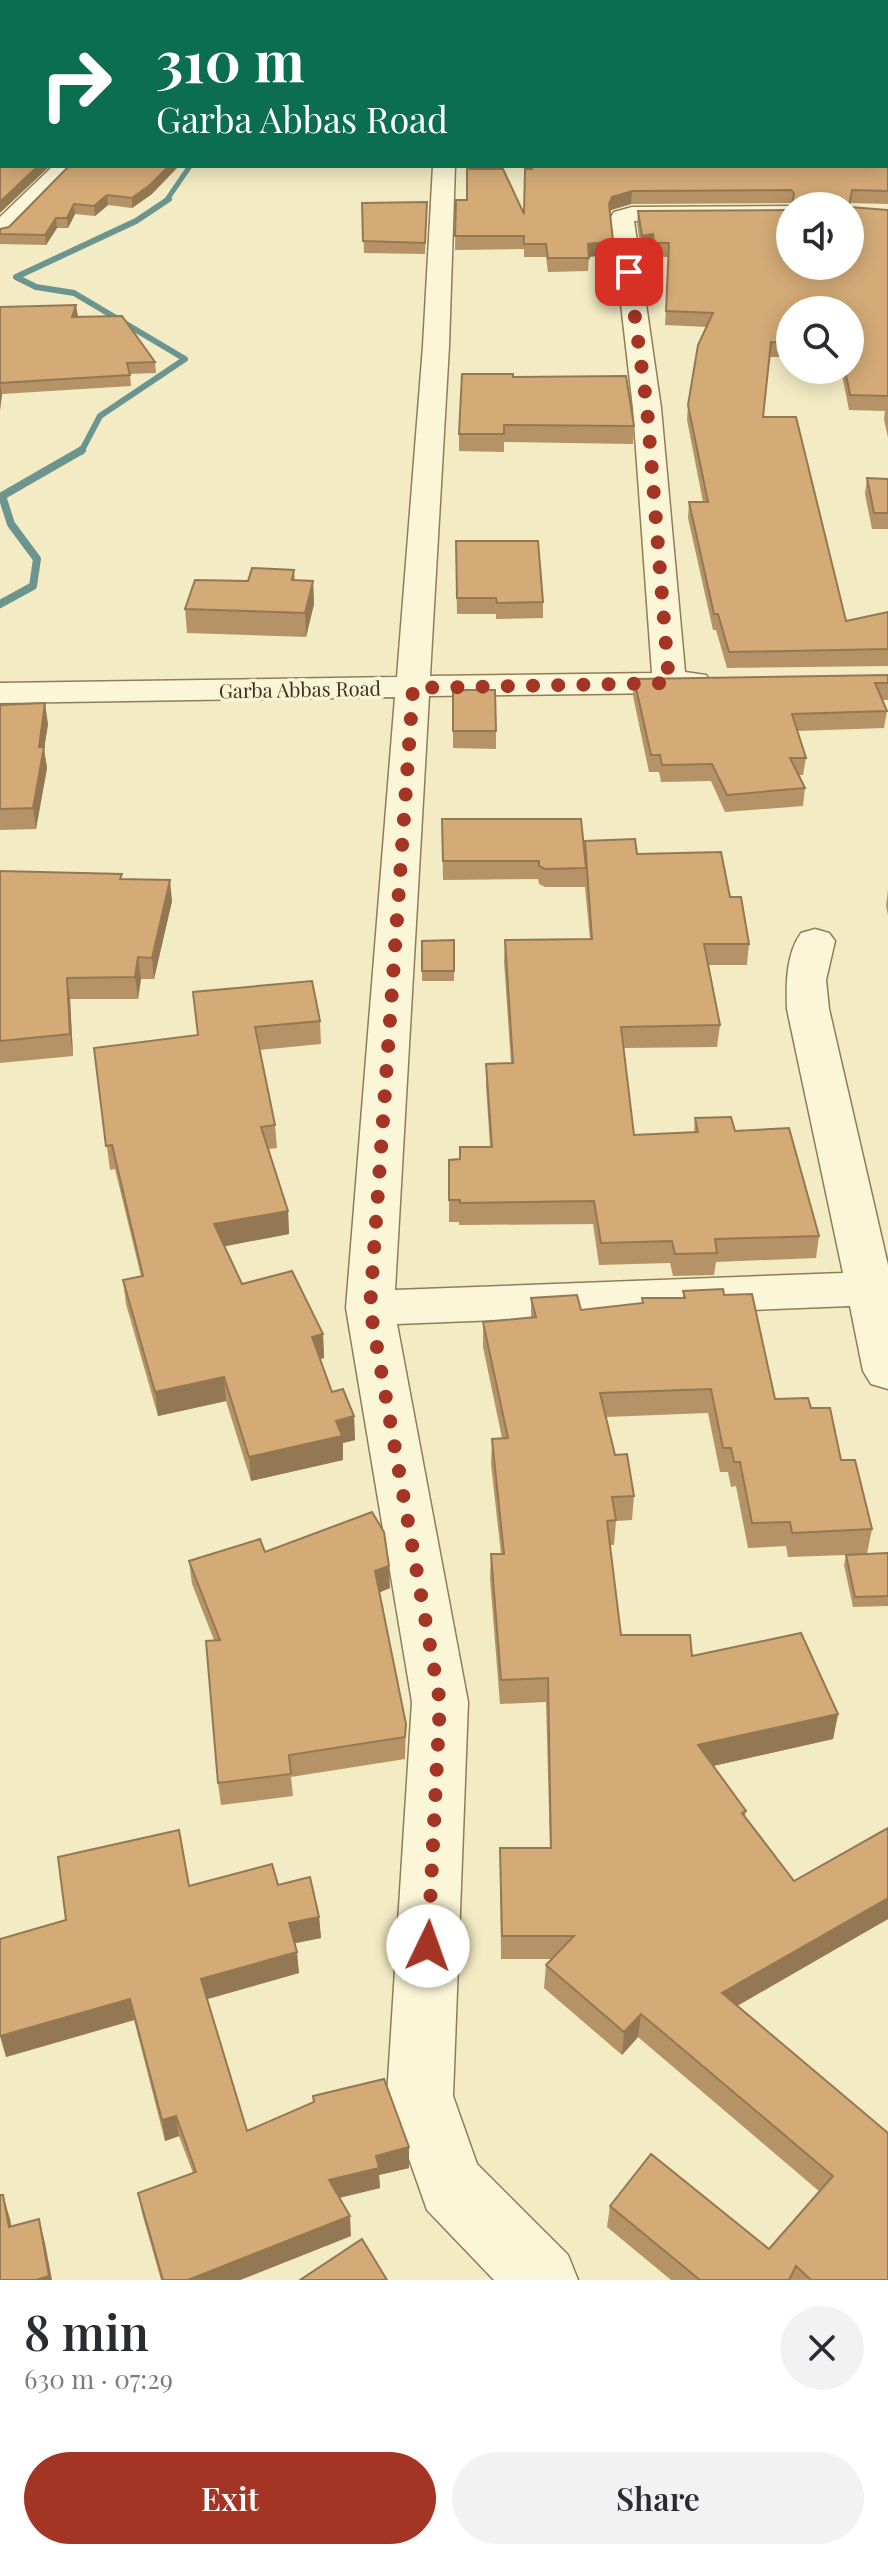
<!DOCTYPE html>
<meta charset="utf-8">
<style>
:root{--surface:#fff;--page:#f2f2f3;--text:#2b2b33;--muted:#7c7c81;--accent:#a43423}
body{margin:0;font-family:"Playfair Display",serif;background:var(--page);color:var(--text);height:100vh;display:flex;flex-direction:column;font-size:30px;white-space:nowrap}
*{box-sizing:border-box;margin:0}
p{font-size:26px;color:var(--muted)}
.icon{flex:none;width:44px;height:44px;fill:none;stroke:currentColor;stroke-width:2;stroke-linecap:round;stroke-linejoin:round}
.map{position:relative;height:2280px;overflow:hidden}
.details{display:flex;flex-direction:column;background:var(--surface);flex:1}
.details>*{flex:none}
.hud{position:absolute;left:0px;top:0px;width:888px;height:168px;box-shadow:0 4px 20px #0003;background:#0b6e4f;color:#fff;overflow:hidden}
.fabs{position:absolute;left:776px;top:192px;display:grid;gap:16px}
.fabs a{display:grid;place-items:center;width:88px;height:88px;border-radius:50%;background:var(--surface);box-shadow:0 4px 20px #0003;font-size:40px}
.pin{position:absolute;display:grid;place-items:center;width:68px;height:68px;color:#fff;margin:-34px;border-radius:16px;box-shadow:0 4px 12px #0006}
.me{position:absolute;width:88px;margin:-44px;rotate:3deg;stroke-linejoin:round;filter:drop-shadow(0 0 6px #0008)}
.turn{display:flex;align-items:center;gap:28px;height:168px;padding:0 24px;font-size:36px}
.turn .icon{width:104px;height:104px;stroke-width:2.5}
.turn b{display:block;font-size:56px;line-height:68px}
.round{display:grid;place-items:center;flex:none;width:84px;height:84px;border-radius:42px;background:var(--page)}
.headline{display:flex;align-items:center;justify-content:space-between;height:136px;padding:0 24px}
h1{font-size:48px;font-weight:600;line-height:60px}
.primary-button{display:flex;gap:16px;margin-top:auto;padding:16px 24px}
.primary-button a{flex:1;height:92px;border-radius:48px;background:var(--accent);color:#fff;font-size:32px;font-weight:600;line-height:92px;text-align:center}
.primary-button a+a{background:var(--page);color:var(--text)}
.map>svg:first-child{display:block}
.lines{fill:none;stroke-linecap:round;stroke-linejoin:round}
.stream-far2{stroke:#6c9590;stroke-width:5}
.stream-far1{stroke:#6c9590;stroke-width:6}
.stream{stroke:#6c9590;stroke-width:8}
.minor-casing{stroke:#8f7d58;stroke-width:3}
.minor{fill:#fcf6d9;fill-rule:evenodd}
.wall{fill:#b69366}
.shaded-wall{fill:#947853}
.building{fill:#d4ab77;stroke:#947853;stroke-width:2}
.route{stroke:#a43423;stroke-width:14;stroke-dasharray:0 25.2}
.labels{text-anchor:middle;stroke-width:7;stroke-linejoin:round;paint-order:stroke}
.far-street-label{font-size:20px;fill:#3e321e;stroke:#f9f4d5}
</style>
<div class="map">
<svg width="888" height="2280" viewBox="0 0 888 2280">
<rect width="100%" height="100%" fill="#f2ebc4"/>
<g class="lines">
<g class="stream-far2">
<polyline points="297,0 303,2"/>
<polyline points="166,201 190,166"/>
</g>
<polyline class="stream-far1" points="81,452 100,416 185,359 74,293 36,287 16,277 136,221 169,199"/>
<polyline class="stream" points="0,604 33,586 37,559 11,524 2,496 82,450"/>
<g class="minor-casing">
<g id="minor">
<polygon points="479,0 497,0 478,2"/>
<polygon points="53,166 76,166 8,235 0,237 0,217"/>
<path d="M433,166H455L449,346L430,676L652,673L633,408L611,217L614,212L632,207L790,206V220L634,221L661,408L685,672L706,675L711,682L706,689L669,693L429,696L395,1290L843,1273L787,1009C786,984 786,954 801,933L815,929L829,933L835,941L826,980L829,1009L888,1265V1389L871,1384L863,1371L850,1306L397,1324L468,1702L453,2096L477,2164L568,2255L578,2280H494L427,2210L387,2096L412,1702L346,1308L395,697L0,703V683L397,677L423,346Z"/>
</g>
</g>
<use href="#minor" class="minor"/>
</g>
<g class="wall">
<polygon points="516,0 888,0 888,26 886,2 516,2"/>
<rect x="886" y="31" width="2" height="42"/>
<polygon points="888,154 888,204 850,203 792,205 790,203 631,204 611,210 610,214 613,241 612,254 589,257 588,271 548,272 546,257 524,257 524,249 455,250 456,200 524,213 530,166 886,166"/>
<polygon points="69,166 152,194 132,208 108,205 95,216 75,214 68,228 57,228 46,245 0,244 0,229 9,227"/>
<polygon points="427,202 425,254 364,253 362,203"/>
<polygon points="888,210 888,438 884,419 885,411 849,410 841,370 850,370 850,310 790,310 790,357 770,357 763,417 846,621 888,612 888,666 727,668 716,630 713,630 688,518 689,502 703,502 687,420 688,405 707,327 665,325 669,257 654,257 652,248 641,249 637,224 638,211"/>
<polygon points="0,307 78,316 77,317 155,362 156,373 130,374 131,386 2,394 0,410"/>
<polygon points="513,377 634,426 633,444 504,442 504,452 459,451 459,434"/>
<polygon points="867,478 888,479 888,529 872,529 865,494"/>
<polygon points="456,557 543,602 543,618 496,619 496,614 457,614"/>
<polygon points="294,570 295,580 313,581 314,604 306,637 187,633 185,609 248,581"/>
<polygon points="888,675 888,700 882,700 887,711 884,728 797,731 806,758 803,775 799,775 805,788 803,806 725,812 711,781 661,782 659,772 649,772 633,696 634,679"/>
<polygon points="453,690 496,731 496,749 453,748"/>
<polygon points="0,705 48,724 44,749 47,768 36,829 0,830"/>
<polygon points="442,819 584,849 585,841 637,854 730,897 749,944 747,965 708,965 720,1025 717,1047 624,1048 634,1135 694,1132 695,1118 735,1131 819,1236 816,1258 716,1262 714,1275 673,1276 670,1263 599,1265 593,1224 459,1225 459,1222 449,1222 449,1160 460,1159 490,1147 486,1085 486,1064 511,1063 504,961 505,940 590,939 585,887 545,887 539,884 538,879 443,880"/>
<polygon points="0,871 122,879 172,901 154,979 141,979 138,999 70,999 73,1056 0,1063"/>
<polygon points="888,890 888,915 886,906"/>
<polygon points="454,940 454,981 422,981 422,941"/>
<polygon points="193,992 320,1021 321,1044 259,1050 275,1125 277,1148 269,1149 288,1211 289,1234 224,1246 242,1284 323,1334 324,1358 320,1359 332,1392 354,1416 355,1440 343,1443 343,1460 251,1481 226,1401 158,1416 126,1304 123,1280 141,1276 115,1169 110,1170 94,1048 198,1035"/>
<polygon points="683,1291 724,1295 775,1399 811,1408 841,1460 872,1529 867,1554 888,1553 888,1606 853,1607 844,1565 846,1555 788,1557 786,1546 748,1548 736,1486 731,1487 728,1472 720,1472 708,1413 606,1417 615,1455 634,1496 632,1520 616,1521 614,1545 610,1545 621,1635 692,1656 838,1714 833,1739 713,1766 746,1811 745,1817 794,1881 888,1919 736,2006 888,2133 888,2280 671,2280 607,2227 610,2206 769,2249 820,2192 638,2037 622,2055 544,1988 546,1965 551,1959 501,1959 500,1848 550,1848 546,1702 500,1704 490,1579 491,1554 501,1554 491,1464 492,1439 502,1438 483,1347 483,1322 531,1318 531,1298 581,1310 642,1303 642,1298 683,1298"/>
<polygon points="265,1552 390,1588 379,1592 406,1724 405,1759 291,1777 293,1796 221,1805 218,1783 214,1640 192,1584 189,1561"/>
<polygon points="278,1885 319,1917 321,1938 295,1943 299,1973 207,1999 247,2131 314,2102 313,2096 409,2168 379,2175 380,2188 339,2198 351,2236 240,2280 161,2280 142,2213 138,2193 193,2173 179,2136 165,2141 134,2020 6,2057 189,1886"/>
</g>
<g class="shaded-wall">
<polygon points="38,166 50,166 0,213 0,202"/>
<polygon points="169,166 179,166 152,194 132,208 132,198"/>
<polygon points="632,191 631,204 611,210 608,217 609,204 612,197"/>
<polygon points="107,195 108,205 95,216 94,206"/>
<polygon points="74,204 75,214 68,228 67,218"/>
<polygon points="56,218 57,228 46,245 45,235"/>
<polygon points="653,234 652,248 641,249 642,236"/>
<polygon points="613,241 612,254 588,257 588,244"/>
<polygon points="76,305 78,316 73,328 72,317"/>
<polygon points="0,383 2,394 0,410"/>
<polygon points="313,581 314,604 306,637 305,613"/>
<polygon points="45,703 48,724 44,749 47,768 36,829 33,808 39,747"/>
<polygon points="170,880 172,901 154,979 152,958"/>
<polygon points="138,957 141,979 138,999 135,977"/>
<polygon points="67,978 70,999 73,1056 70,1034"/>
<polygon points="288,1211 289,1234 216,1248 214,1224"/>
<polygon points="323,1334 324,1358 313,1361 312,1337"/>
<polygon points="224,1377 226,1401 158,1416 155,1392"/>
<polygon points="354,1416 355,1440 343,1443 343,1460 251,1481 249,1457 336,1421"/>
<polygon points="389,1566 390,1588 376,1594 375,1571"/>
<polygon points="838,1714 833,1739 695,1770 698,1745"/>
<polygon points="888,1898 888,1919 718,2017 722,1993"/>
<polygon points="319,1917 321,1938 291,1944 289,1923"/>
<polygon points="297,1952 299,1973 204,2000 201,1979"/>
<polygon points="130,1999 134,2020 6,2057 0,2036"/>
<polygon points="641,2014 638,2037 622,2055 624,2032"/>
<polygon points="176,2116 179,2136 165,2141 162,2120"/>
<polygon points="409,2147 409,2168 379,2175 380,2188 330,2200 329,2180 376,2156"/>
<polygon points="3,2195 10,2219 16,2251 9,2227"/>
<polygon points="350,2216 351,2236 240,2280 188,2280"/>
<polygon points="39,2219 45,2243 52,2280 36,2280"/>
</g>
<g class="building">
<polygon points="0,0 286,0 285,2 2,2 2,3 0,3"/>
<polygon points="533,0 888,0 888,16 886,17 886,2 533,2"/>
<polygon points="2,10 2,52 1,46 0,47 0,15"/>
<rect x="886" y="31" width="2" height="31"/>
<polygon points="0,62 2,62 2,166 38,166 0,202"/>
<polygon points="886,127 888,127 888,139 886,143"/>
<polygon points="886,154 888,154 888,191 852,190 849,206 792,206 794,193 791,190 632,191 612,197 609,204 613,241 588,244 589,258 548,258 546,244 524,244 524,236 455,236 456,200 467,200 467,169 503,169 524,214 525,169 532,169 531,166 886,166"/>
<polygon points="69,166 169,166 151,184 132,198 107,195 94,206 74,204 67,218 56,218 45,235 0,234 0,229 9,227"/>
<polygon points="427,202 425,243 363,241 362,203"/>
<polygon points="850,207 888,210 888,396 850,395 845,370 850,370 850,310 790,310 790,343 771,342 763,417 796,417 846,621 888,612 888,649 729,652 718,614 714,614 689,502 708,502 688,405 698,345 713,313 666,311 669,243 654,243 653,234 642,236 638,211 790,210 790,266 850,266"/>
<polygon points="76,305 72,317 122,316 155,362 127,363 130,375 0,383 0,307"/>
<polygon points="462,374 513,374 513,377 626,376 634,426 504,425 504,434 459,434"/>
<polygon points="867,478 888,479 888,513 874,513"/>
<polygon points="456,541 538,541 543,602 497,603 496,598 457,598"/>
<polygon points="252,568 294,570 292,580 313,581 305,613 185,609 195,580 248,581"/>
<polygon points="888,675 888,683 875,683 887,711 792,714 806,758 790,758 805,788 727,795 712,764 662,765 660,755 651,755 634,679"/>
<polygon points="453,690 495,690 496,731 453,731"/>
<polygon points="45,703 39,747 44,747 33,808 0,809 0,705"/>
<polygon points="442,819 581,819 586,868 545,869 539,866 539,861 443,861"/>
<polygon points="635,839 637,854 721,852 730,897 741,897 749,944 704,944 720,1025 621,1027 634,1135 698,1132 695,1118 731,1117 735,1131 789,1128 819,1236 715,1239 717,1253 675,1254 672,1241 601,1243 594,1201 460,1203 460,1200 449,1200 449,1160 460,1159 460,1147 492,1147 486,1064 513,1063 505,940 592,939 585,841"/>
<polygon points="0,871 122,874 120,879 170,880 152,958 138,957 135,977 67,978 70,1034 0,1041"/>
<polygon points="454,940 454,971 422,971 422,941"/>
<polygon points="312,981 320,1021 255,1027 275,1125 261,1127 288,1211 214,1224 242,1284 292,1271 323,1334 312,1337 332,1392 343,1389 354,1416 336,1421 342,1436 249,1457 224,1377 155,1392 123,1280 143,1276 112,1145 106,1146 94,1048 198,1035 193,992"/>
<polygon points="723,1289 724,1295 752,1294 775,1399 808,1398 811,1408 830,1408 841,1460 855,1460 872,1529 792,1533 790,1522 752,1523 740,1462 734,1462 731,1448 723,1448 711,1389 600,1393 615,1455 627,1454 634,1496 612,1497 616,1520 607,1521 621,1635 690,1635 692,1656 801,1633 838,1714 698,1745 746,1811 742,1813 794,1881 888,1828 888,1898 722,1993 888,2133 888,2280 811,2280 796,2266 789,2280 700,2280 610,2206 651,2154 769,2249 833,2176 641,2014 624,2032 546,1965 574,1936 502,1936 500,1848 551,1848 548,1678 501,1680 491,1554 504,1554 492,1439 508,1438 483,1322 536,1317 531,1298 577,1295 581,1310 643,1303 642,1298 685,1298 683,1291"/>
<polygon points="372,1512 384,1532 389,1566 375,1571 406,1724 405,1737 289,1755 291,1774 218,1783 206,1641 220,1640 189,1561 260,1539 265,1552"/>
<polygon points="888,1553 888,1596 855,1597 846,1555"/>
<polygon points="179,1830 189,1886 272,1864 278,1885 310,1877 319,1917 289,1923 297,1952 201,1979 247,2131 314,2102 313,2096 384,2079 409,2147 376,2156 379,2168 329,2180 350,2216 188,2280 163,2280 138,2193 196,2172 176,2116 162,2120 130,1999 0,2036 0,1939 66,1920 58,1857"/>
<polygon points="0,2195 3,2195 9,2227 39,2219 49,2276 36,2280 0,2280"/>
<polygon points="362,2239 387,2280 300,2280"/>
</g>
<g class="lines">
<polyline class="route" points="428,1946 440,1702 370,1308 413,688 669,683 647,408 629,272"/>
</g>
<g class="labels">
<g class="far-street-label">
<text transform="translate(300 690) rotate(-1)" y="7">Garba Abbas Road</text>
</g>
</g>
</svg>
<div class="fabs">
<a><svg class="icon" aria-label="sound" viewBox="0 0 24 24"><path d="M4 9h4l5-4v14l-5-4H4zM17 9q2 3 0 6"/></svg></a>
<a><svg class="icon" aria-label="search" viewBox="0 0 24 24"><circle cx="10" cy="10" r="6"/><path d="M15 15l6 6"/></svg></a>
</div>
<div class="pin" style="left:629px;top:272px;background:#d93025"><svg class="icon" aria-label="arrive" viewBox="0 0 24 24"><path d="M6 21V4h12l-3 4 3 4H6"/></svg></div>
<svg class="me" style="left:428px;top:1946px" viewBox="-20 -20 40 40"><circle r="19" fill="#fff"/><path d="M0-13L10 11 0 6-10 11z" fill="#a43423"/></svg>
<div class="hud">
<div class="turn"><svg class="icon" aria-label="right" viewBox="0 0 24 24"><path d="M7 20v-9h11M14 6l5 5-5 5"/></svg><div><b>310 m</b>Garba Abbas Road</div></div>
</div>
</div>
<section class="details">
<div class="headline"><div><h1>8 min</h1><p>630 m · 07:29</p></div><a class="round"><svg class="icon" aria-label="close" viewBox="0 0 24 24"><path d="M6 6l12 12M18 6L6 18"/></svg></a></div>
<div class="primary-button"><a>Exit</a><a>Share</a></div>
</section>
